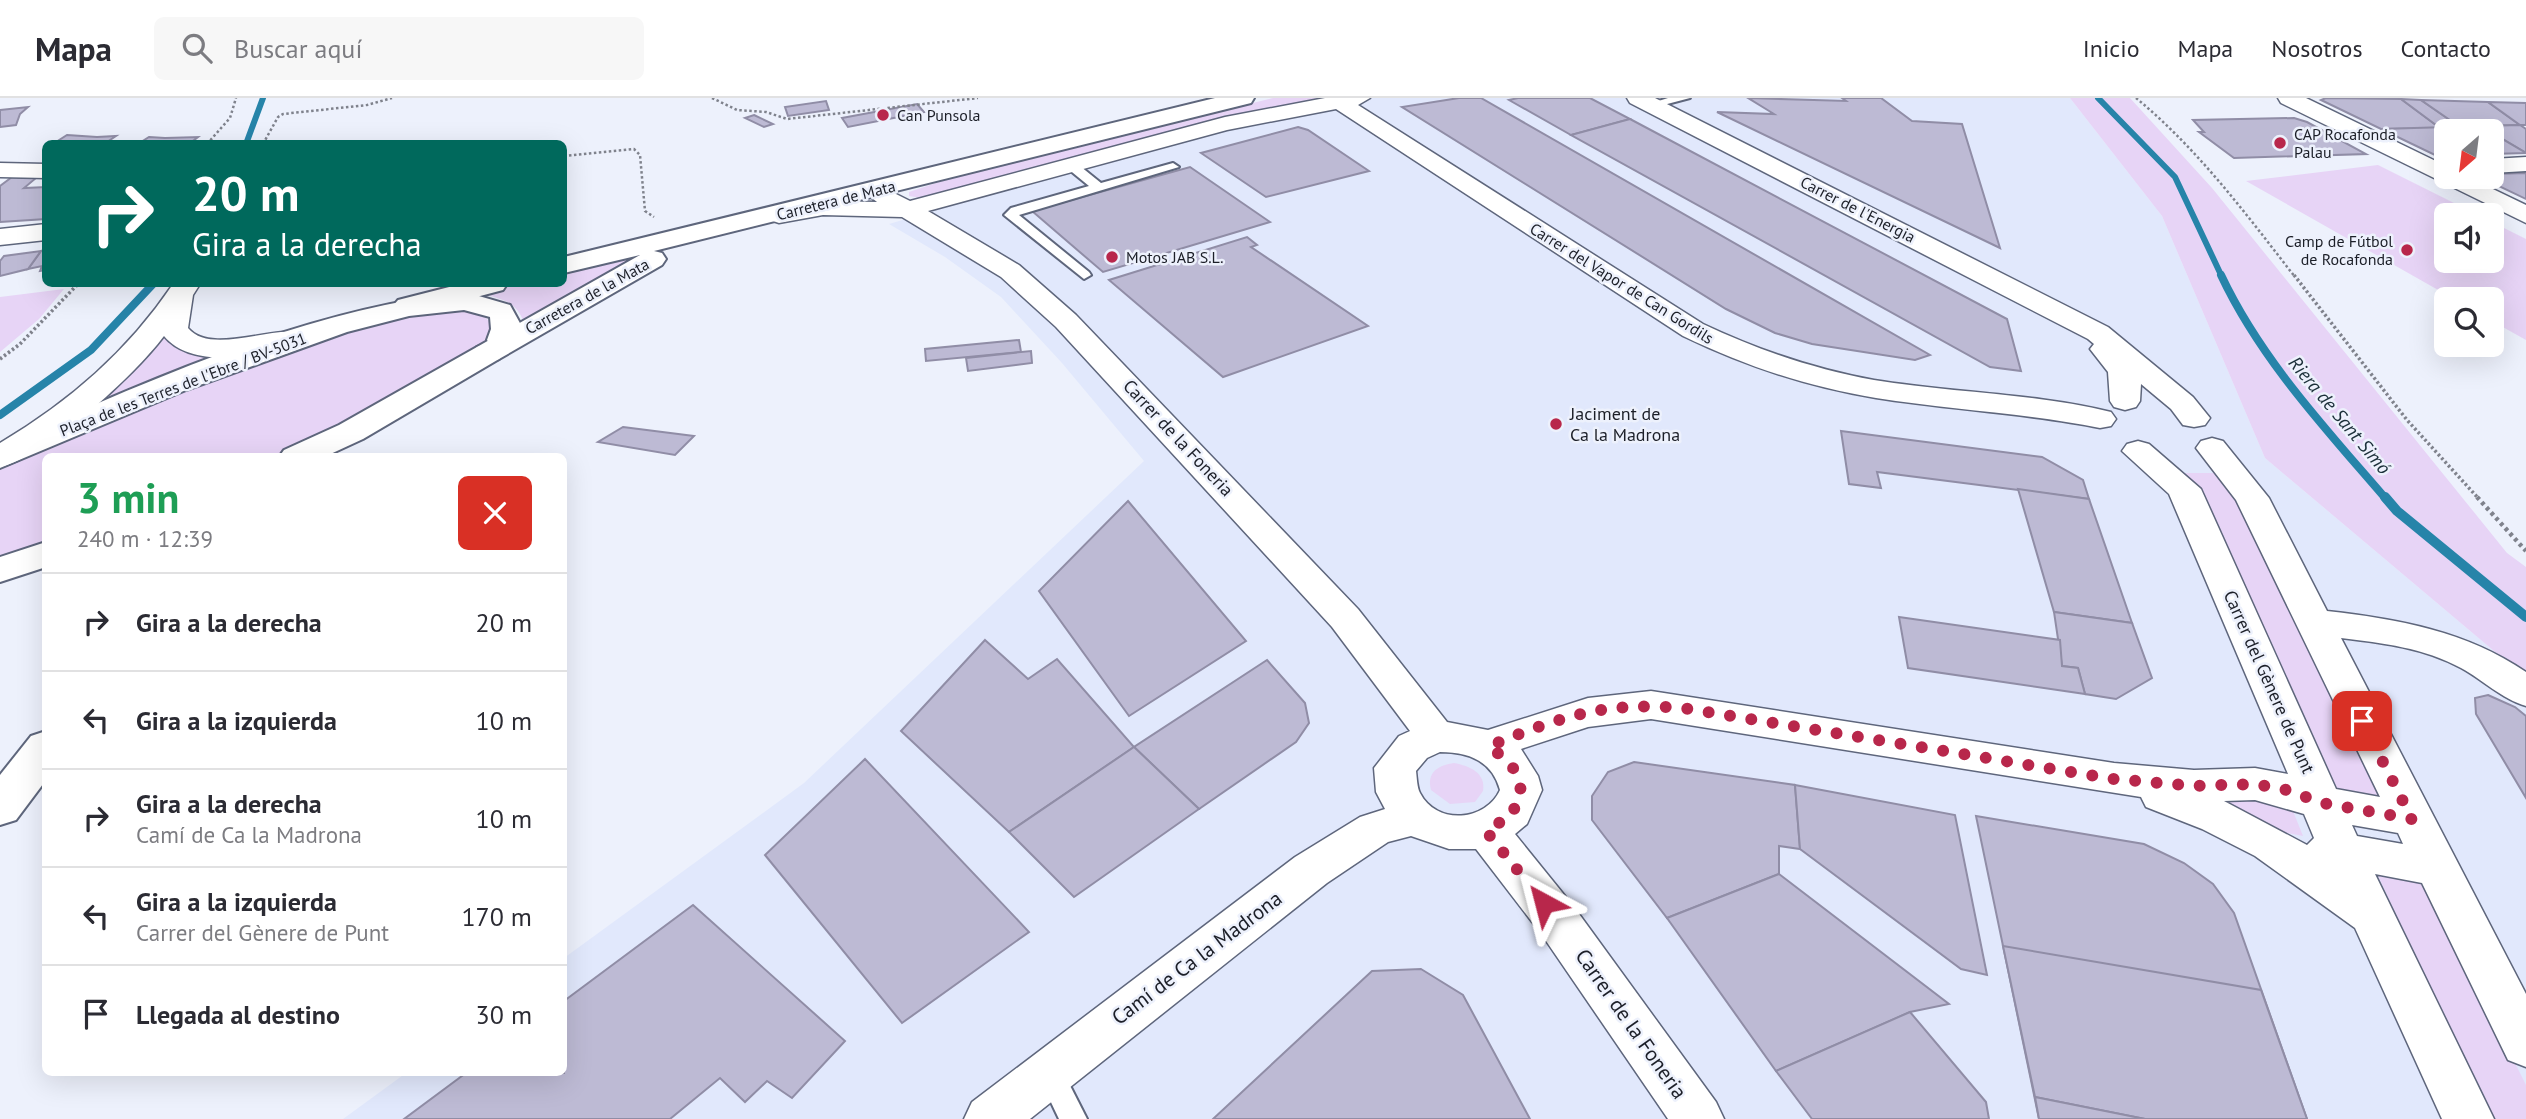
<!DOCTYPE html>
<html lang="es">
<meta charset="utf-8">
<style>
:root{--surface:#fff;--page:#f7f7f7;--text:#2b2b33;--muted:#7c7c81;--line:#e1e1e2}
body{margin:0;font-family:"PT Sans",sans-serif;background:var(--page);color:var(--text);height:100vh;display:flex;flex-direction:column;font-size:26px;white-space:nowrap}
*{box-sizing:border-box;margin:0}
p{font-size:23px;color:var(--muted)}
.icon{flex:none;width:38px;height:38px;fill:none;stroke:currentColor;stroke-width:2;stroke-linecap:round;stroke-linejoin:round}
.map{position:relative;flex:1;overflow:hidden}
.sheet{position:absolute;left:42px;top:355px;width:525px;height:623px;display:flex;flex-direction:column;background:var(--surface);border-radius:10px;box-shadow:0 7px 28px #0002}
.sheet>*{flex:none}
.top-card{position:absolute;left:42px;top:42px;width:525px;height:147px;border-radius:10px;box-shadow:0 7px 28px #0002;background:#00695c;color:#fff;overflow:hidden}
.needle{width:46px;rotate:208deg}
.controls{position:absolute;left:2434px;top:21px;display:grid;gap:14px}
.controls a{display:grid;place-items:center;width:70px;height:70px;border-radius:10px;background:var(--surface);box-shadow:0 7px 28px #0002;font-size:35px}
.pin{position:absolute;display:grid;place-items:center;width:60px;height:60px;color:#fff;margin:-30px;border-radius:14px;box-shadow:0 4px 10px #0006}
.me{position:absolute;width:77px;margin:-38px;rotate:322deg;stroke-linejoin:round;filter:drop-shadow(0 0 5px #0008)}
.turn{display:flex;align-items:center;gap:24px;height:147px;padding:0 35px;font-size:32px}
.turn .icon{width:91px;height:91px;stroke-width:2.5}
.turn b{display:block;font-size:49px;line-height:60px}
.round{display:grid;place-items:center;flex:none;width:74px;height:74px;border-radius:10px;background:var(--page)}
.head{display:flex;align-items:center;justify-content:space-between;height:119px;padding:0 35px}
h1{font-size:42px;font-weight:700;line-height:52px;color:#1e9e55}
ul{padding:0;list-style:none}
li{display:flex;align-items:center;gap:21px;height:98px;padding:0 35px;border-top:2px solid var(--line)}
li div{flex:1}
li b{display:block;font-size:26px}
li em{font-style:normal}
header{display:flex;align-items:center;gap:42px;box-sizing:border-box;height:98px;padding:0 35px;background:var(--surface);border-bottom:2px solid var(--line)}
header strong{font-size:33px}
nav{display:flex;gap:38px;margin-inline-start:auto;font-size:24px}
.search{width:490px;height:63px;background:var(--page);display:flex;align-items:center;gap:18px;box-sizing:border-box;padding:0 24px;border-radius:10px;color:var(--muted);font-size:26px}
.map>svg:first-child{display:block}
.built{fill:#e1e8fc}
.green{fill:#e7d4f6}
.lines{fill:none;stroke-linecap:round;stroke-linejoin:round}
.stream-far2{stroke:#2684a9;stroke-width:6}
.stream-far1{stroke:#2684a9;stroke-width:8}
.stream{stroke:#2684a9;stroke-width:10}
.building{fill:#bdbad4;stroke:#908da6;stroke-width:2}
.service-casing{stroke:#5e667c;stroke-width:4}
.minor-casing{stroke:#5e667c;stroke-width:3}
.tertiary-casing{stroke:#5e667c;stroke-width:4}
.secondary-casing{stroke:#5e667c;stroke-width:4}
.path-far2{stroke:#7f828c;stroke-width:2.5;stroke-dasharray:2.5 2.5;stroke-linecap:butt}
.path-far1{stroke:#7f828c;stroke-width:3.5;stroke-dasharray:2.5 2.5;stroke-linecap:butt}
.path{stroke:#7f828c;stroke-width:4.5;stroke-dasharray:3.5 3.5;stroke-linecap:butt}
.service{fill:#fff;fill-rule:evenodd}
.minor{fill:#fff;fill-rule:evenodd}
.tertiary{fill:#fff;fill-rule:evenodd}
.secondary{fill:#fff;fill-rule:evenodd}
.route{stroke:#b8274b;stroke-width:12;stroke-dasharray:0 21.6}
.poi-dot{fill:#b8274b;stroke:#edf1fc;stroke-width:2.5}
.labels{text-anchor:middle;stroke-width:5;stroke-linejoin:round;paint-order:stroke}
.far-poi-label{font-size:16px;fill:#1c1f28;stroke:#edf1fc;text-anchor:start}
.far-street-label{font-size:16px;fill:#1c1f28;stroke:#edf1fc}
.poi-label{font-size:18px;fill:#1c1f28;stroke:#edf1fc;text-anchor:start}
.street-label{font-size:18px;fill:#1c1f28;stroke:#edf1fc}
.water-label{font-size:19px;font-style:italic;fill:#1c303a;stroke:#edf1fc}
.near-street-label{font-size:21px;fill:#1c1f28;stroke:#edf1fc}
</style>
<header>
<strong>Mapa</strong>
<div class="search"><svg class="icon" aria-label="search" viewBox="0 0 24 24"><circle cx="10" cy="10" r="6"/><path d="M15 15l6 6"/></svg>Buscar aquí</div>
<nav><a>Inicio</a><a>Mapa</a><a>Nosotros</a><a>Contacto</a></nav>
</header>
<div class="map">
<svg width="2526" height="1021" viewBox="0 0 2526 1021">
<rect width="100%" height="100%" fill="#edf1fc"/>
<polygon class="built" points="1359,0 2070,0 2162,118 2265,360 2526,580 2526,1021 343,1021 406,975 564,975 564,860 804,685 1144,363 1062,265 1001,199 945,159 889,126 1225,26"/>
<g class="green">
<polygon points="1273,0 1334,0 927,101 909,98 909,94 951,80"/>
<polygon points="2070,0 2130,0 2212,90 2507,455 2526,469 2526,580 2265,360 2162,118"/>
<polygon points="2378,67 2478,117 2446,117 2446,163 2492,163 2492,124 2526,141 2526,242 2492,223 2492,201 2454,201 2246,83"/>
<path d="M673,146L639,161L524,225C517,203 501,201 480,195L514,186H564V173Z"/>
<polygon points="64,191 39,221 0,254 0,199"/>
<polygon points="434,209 478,212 494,228 490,240 480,253 281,359 46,359 45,449 0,465 0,368 49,345 327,237"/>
<path d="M162,236L183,250L231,256L92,311C119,287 144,267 162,236Z"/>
<polygon points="2183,375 2222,375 2244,406 2386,704 2337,695"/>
<path d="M1454,665C1470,668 1486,675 1483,693L1475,704L1450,706L1431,692C1426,674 1439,667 1454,665Z"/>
<polygon points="2231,695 2289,703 2303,738 2247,727 2210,704"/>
<polygon points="2375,771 2423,781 2526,987 2526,1021 2489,1021"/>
</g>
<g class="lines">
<g class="stream-far2">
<polyline points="2098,0 2175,79 2222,179"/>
<polyline points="246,46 263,0"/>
</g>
<g class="stream-far1">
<path d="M2221,177C2261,262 2326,331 2386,401"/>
<polyline points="0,317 91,252 153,186"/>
</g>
<polyline class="stream" points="2385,399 2397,413 2526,519"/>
</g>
<g class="building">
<polygon points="1459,0 1481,0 1930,257 1915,262 1812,246 1775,235 1726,211 1402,9"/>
<polygon points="1518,0 1590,0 1630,21 1571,37 1509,2"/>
<polygon points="1748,0 1846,3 1842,0 1881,0 1912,23 1962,26 2000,150 1717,14 1774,16"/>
<polygon points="2326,0 2401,1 2440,30 2381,31 2321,2"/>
<polygon points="2401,1 2421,2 2460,29 2440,30"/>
<polygon points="2421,2 2488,4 2520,27 2460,29"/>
<polygon points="826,3 829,12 788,18 785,9"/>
<polygon points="2488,4 2526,5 2526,27 2520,27"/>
<polygon points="917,6 924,14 848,29 842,20"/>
<polygon points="28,9 20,16 16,27 0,29 0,12"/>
<polygon points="754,17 773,26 764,29 745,20"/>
<polygon points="2294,20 2307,24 2366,56 2234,60 2199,34 2204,34 2193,22"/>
<polygon points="1630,21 2007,221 2021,273 1990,269 1571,37"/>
<polygon points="2520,27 2526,31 2526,55 2481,28"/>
<polygon points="2481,28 2489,33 2446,33 2446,58 2437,58 2381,31"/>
<polygon points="1298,29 1308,32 1369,73 1266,99 1201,55"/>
<polygon points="2492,35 2526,55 2492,56"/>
<polygon points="67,37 97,39 116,38 104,46 53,46"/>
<polygon points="149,39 165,40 198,39 189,46 138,46"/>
<polygon points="1190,69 1270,124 1103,174 1032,113"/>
<polygon points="2526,75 2526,101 2480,79 2492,79 2492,76"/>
<polygon points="12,79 36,80 24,90 46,89 46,121 0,124 0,88"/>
<polygon points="1247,139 1257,147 1251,149 1368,228 1223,279 1109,182"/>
<polygon points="46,152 46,172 40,173 42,168 28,171 41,153"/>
<polygon points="41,153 28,171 0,178 0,163 4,158"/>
<polygon points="1019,242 1021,254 926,263 925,251"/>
<polygon points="1031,253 1032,265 968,273 966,260"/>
<polygon points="623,329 694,338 675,357 598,344"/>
<polygon points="1841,333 2042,359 2083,382 2089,401 1877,374 1881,390 1849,386"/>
<polygon points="2018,391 2089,401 2132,525 2054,514"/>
<polygon points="1128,403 1246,543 1129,618 1039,493"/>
<polygon points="2054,514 2132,525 2152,580 2116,601 2085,596 2078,570 2062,568"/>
<polygon points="1899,519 2060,542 2062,568 2078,570 2085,596 1908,570"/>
<polygon points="985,542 1028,581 1057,561 1134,649 1009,734 901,633"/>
<polygon points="1267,562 1305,605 1309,625 1296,644 1199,711 1134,649"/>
<polygon points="2488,597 2515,609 2526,618 2526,700 2476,616 2475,600"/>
<polygon points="1134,649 1199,711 1074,799 1009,734"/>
<polygon points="865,661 1029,834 902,925 765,757"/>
<polygon points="1634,664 1795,687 1800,751 1779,748 1779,776 1667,820 1592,722 1592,698 1608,674"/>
<polygon points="1795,687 1955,717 1987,877 1961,871 1800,751"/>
<polygon points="1976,718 2144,746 2184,765 2213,786 2234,815 2307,1021 2039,1021"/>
<polygon points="1779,776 1949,906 1910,914 1776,973 1667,820"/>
<polygon points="693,807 845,943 792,1000 767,983 745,1004 720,980 670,1021 404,1021 466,975 564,975 564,903"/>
<polygon points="2003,848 2261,892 2307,1021 2145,1021 2035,999"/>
<polygon points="1421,871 1463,897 1530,1021 1213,1021 1372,873"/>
<polygon points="1910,914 1986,1004 1989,1021 1812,1021 1776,973"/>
<polygon points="2035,999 2145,1021 2039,1021"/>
</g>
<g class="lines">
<g class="service-casing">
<g id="service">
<polygon points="1668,0 1690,0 1652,10 1646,7"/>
<polygon points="1067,64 1075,64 1101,85 1173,65 1179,69 1019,117 1089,174 1091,177 1084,181 1004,117 1011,110 1089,88 1067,70"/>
<polygon points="1050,963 1059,966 1087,1021 1059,1021 1037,975 1041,966"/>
</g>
</g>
<g class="minor-casing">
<g id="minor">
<path d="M1325,0H1370L1358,7L1703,226C1758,252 1814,271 1874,282C1953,295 2034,295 2111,314L2116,321L2111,328L2100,330C2026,315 1951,312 1876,300C1808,289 1745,268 1683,238L1336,11L1227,32L928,113L1019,167L1076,217L1358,511L1447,624L1488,632L1588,600L1651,593L2114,665L2194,672L2255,670L2288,676L2169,396L2122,353L2127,346L2138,343L2149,346L2201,391L2336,691L2380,699L2236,402L2196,350L2201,343L2212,340L2223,343L2269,400L2327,513C2398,521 2466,533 2526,574V608C2502,601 2483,582 2461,570C2424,550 2383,545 2341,540L2526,896V969L2508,962L2422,785L2375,776L2494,1021H2442L2355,830L2255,758L2202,731L2146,709L2141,699L1651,621L1588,629L1521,651L1538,678L1542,692L1527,726L1515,736L1574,809L1716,1004L1724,1021H1668L1542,837L1476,751H1449L1411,738L1388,744L1327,785L1030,1021H964L972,1004L1295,759L1360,719L1385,711L1376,694L1374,670L1399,638L1410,633L1332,529L1056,229L1001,179L902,119L823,117L779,125L770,122L766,117L770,112L823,103L877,104L862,92L865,87L874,85L910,103L1225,19ZM1440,654C1469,654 1492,663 1500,692C1486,723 1437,728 1420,695C1417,689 1417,681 1416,673L1427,660ZM2255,702L2304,716L2314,740L2307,747L2224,703ZM2352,727L2398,735L2403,746L2357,738Z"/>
<polygon points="1627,0 1655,0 2108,229 2193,299 2210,320 2205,327 2194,329 2183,327 2171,311 2141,286 2140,303 2136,309 2125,312 2114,309 2110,303 2108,274 2090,251 2094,246 2088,241 1630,5"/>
<polygon points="2278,0 2306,0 2446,68 2446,79 2468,79 2526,107 2526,125 2281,5"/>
<polygon points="2526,59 2526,73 2492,75 2492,61"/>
<polygon points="0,65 46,66 46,80 0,79"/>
<polygon points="46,126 46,142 0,147 0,131"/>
<path d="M173,186H200L193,197L188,230C210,257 271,228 300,235L304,241L300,247C262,257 193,273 164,238C134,278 48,357 0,369V345C70,303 127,254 173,186Z"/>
</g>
</g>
<g class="tertiary-casing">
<g id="tertiary">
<polygon points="1215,0 1254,0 1251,5 654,153 662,155 666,161 662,167 499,261 488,264 477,261 473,255 477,249 640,157 564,175 564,159"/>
<polygon points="461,186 507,186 503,192 408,217 398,214 393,208 398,202"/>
</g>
</g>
<g class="secondary-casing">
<g id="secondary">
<path d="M465,194L510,207L521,227L513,248L500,251L503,255L499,261L363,341L324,359H279L284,352L339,327L477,249L490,246L487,242L491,231L490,219L464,212L409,218L347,234L186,292L0,370V348C148,283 303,212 465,194Z"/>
<polygon points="46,444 46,469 0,484 0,459"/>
<polygon points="46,633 46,682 16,722 0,727 0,677 31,638"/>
</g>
</g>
<g class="path-far2">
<polyline points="712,0 737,12 766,14 787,21 978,0"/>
<path d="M2136,0C2198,51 2246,116 2295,179"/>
<polyline points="207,46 230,20 236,0"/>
<polyline points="263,46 278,19 283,16 367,7 392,0"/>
<polyline points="564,58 634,51 640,57 645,113 654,119"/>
</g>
<g class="path-far1">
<polyline points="2294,177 2407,322 2479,401"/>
<polyline points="0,261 20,246 78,186"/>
</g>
<polyline class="path" points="2477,399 2526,453"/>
<use href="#service" class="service"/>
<use href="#minor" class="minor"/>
<use href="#tertiary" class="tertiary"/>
<use href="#secondary" class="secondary"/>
</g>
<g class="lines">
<path class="route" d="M1544,805L1486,733L1512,717L1521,692L1512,667L1489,648C1564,618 1607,602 1689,611L2114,681L2194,688L2255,686L2287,692L2322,705L2412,721L2362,623"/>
</g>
<g class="poi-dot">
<circle cx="883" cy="17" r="7"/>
<circle cx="2280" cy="45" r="7"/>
<circle cx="2407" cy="152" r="7"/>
<circle cx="1112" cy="159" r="7"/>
<circle cx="1556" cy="326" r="7"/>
</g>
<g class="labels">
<g class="far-poi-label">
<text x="897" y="23">Can Punsola</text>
<text x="2294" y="42">CAP Rocafonda<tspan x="2294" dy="18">Palau</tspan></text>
<text x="2393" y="149" text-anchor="end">Camp de Fútbol<tspan x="2393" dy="18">de Rocafonda</tspan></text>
<text x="1126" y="165">Motos JAB S.L.</text>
</g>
<g class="far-street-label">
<text transform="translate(836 102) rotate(-14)" y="6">Carretera de Mata</text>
<text transform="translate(1858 111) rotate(27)" y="6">Carrer de l'Energia</text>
<text transform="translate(1622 185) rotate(32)" y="6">Carrer del Vapor de Can Gordils</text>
<text transform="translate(587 198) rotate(-29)" y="6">Carretera de la Mata</text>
<text transform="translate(183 286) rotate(-21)" y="6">Plaça de les Terres de l'Ebre / BV-5031</text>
</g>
<g class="poi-label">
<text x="1570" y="322">Jaciment de<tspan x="1570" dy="21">Ca la Madrona</tspan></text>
</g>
<g class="street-label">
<text transform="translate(1178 340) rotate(47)" y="6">Carrer de la Foneria</text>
<text transform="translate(2269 584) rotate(66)" y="6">Carrer del Gènere de Punt</text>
</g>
<g class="water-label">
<text transform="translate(2340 317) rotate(50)" y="7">Riera de Sant Simó</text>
</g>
<g class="near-street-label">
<text transform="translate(1197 860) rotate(-37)" y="7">Camí de Ca la Madrona</text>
<text transform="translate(1631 926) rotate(55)" y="7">Carrer de la Foneria</text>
</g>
</g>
</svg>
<div class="controls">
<a><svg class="needle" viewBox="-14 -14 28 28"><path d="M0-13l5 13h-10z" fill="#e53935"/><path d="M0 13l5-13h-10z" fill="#7c7c81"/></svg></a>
<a><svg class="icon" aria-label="sound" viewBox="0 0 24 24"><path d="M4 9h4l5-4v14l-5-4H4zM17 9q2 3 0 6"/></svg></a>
<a><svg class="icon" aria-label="search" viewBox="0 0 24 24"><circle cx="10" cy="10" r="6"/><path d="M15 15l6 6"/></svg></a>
</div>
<div class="pin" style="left:2362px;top:623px;background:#d93025"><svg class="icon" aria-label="arrive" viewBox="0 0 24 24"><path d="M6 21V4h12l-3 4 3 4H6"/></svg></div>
<svg class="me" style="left:1544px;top:805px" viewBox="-20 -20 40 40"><path d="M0-17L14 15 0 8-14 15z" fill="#b8274b" stroke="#fff" stroke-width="4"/></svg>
<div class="top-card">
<div class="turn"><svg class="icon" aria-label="right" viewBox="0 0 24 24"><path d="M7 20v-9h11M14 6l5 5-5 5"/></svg><div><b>20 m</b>Gira a la derecha</div></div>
</div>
<section class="sheet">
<div class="head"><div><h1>3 min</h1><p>240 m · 12:39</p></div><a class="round" style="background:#d93025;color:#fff"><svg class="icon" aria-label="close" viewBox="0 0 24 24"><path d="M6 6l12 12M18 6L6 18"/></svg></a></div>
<ul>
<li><svg class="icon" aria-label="right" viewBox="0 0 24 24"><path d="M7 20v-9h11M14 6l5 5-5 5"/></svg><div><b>Gira a la derecha</b></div><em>20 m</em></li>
<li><svg class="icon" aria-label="left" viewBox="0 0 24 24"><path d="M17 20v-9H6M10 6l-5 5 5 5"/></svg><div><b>Gira a la izquierda</b></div><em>10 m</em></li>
<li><svg class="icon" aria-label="right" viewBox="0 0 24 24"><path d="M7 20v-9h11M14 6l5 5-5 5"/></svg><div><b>Gira a la derecha</b><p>Camí de Ca la Madrona</p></div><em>10 m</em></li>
<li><svg class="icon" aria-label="left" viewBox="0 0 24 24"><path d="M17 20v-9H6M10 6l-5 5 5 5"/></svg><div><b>Gira a la izquierda</b><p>Carrer del Gènere de Punt</p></div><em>170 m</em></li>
<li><svg class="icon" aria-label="arrive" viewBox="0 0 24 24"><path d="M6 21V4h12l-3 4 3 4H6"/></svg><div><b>Llegada al destino</b></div><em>30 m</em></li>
</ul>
</section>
</div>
